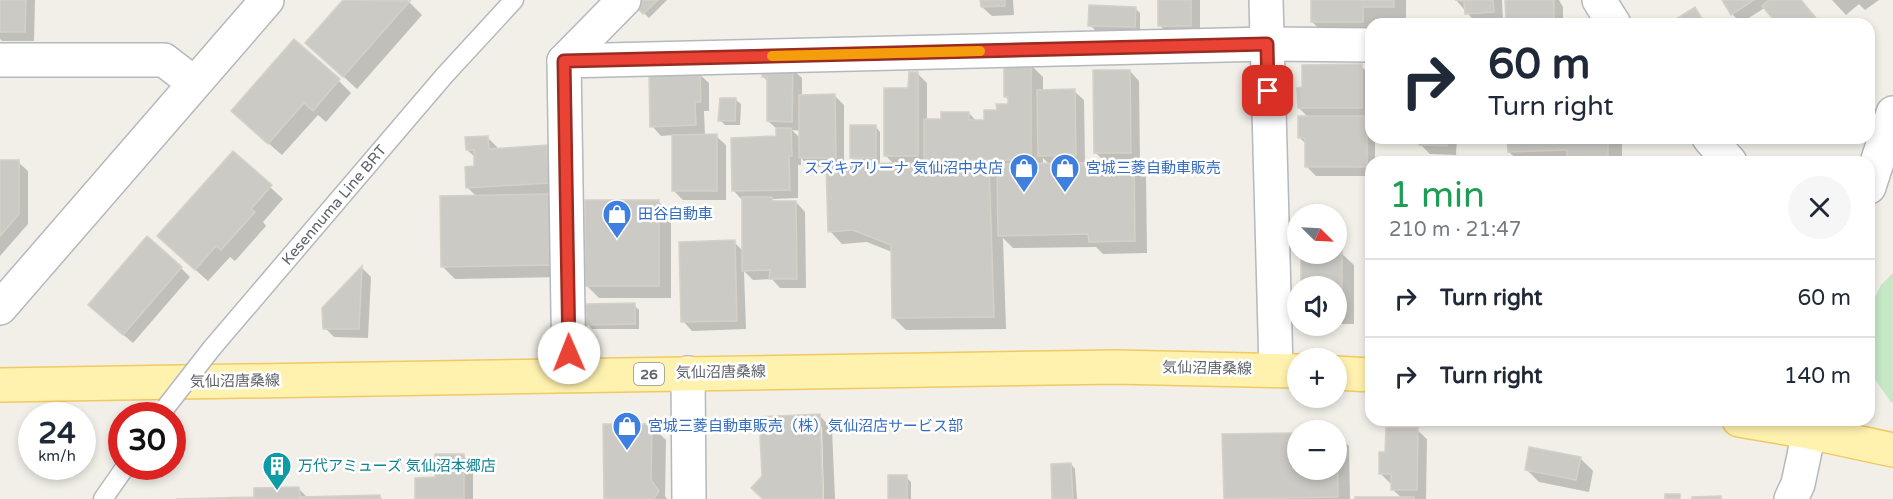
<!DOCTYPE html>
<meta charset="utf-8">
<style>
:root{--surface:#fff;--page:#f6f6f7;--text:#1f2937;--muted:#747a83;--line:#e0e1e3}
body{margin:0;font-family:"Varela Round","Noto Sans JP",sans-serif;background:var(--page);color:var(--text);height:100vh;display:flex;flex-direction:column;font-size:22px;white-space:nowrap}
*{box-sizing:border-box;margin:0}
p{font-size:20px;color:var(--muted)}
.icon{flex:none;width:33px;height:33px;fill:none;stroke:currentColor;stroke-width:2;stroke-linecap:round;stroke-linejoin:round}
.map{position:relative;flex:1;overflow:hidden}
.panel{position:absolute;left:1365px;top:156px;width:510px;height:270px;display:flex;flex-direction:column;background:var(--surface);border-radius:18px;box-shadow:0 3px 9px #0003}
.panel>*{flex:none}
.banner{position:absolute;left:1365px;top:18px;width:510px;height:126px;border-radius:18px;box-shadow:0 3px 9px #0003;background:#fff;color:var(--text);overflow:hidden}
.needle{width:39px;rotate:114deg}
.tools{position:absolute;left:1287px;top:204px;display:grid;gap:12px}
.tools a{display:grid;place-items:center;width:60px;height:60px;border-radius:50%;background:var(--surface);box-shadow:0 3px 9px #0003;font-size:30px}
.speed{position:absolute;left:18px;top:402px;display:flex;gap:12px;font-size:30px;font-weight:700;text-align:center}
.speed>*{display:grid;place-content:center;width:78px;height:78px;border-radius:50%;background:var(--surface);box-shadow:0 3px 9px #0003;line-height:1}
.speed small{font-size:15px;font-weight:400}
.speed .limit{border:9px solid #d22;background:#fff;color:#111}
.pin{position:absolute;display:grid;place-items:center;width:51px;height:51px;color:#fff;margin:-26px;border-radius:12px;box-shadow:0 3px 9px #0006}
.me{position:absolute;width:66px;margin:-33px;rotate:359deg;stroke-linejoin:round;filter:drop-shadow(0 0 4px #0008)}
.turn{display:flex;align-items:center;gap:21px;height:126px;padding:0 24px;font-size:27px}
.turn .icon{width:78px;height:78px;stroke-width:2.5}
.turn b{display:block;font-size:42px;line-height:51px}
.round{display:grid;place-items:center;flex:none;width:63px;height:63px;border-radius:32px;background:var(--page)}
.overview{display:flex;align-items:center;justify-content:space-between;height:102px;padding:0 24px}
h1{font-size:36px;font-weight:600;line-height:45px;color:#1e9e55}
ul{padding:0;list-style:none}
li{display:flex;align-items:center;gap:18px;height:78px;padding:0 24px;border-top:2px solid var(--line)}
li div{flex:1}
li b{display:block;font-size:22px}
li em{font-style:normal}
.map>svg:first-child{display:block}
.green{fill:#c5e8c5}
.shadow{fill:#0003;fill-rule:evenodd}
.building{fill:#cccac5;stroke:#d6d1c6;stroke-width:1.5}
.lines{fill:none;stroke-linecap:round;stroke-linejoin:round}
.service-casing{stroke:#b5b8bc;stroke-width:21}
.minor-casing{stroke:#b5b8bc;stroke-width:36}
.tertiary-casing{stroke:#b5b8bc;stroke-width:36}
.primary-casing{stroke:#f2c960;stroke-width:36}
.service{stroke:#fff;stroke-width:18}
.minor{stroke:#fff;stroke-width:33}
.tertiary{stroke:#fff;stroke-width:33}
.primary{stroke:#fff2af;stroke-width:33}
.service-bridge-casing{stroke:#b5b8bc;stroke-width:21;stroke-linecap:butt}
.service-bridge{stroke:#fff;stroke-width:18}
.route-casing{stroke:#982c22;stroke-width:15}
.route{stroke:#ea4335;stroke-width:10}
.slow{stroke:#f59e0b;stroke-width:10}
.labels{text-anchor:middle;stroke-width:5;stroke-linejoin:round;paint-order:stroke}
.shield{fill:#fff;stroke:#8f9295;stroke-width:1.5}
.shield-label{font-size:14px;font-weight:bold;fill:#5f6368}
.shop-label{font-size:15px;fill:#366cbe;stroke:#fff;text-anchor:start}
.street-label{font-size:15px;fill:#5f6368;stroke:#fff}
.culture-label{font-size:15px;fill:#0d838f;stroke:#fff;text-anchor:start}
</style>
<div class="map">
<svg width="1893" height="499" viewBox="0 0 1893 499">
<rect width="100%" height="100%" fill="#f1efe8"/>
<polygon class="green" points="1893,273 1893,403 1891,402 1869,371 1869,309 1881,285"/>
<g class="shadow">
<polygon points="0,0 35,0 34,41 2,41 0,39"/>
<polygon points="345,0 407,0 422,15 357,89 307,43"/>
<polygon points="638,0 667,0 649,18 634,3"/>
<polygon points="982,0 1013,0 1014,15 992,16 982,7"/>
<polygon points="1160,0 1200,0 1200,35 1169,34 1159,25"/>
<polygon points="1313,0 1406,0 1406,19 1375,19 1375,24 1371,24 1371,34 1325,34 1312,22"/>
<polygon points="1456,0 1502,0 1503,21 1476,23"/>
<polygon points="1507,0 1559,0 1563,7 1563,24 1512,24 1507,19"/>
<polygon points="1723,0 1801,0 1821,24 1769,24 1775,19 1766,7 1741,23 1732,14"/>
<polygon points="1832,0 1879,0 1865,10 1859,4 1846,15"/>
<polygon points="1135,8 1140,13 1140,31 1095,30 1090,25"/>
<path d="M1030,64L1043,77V91H1074L1084,100L1085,164H1107L1095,152L1130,71L1139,81L1140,161H1131L1146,176L1147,253L1103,254L1096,247L1013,248L1003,238L1006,329L906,330L894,318L892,252L867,242L842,244L830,231L828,167H810L801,158V165H798V198L772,199L776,202H796L805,212L806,288H780L772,279L753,280L744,271L746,329L692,331L683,321L734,242L743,251V201L733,190L778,138V130L768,121L769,82L763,77L792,69L802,78V96H835L844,105V165H859L851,158L876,127L880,132V165L894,164L885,155L917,73L927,83V121H943L969,113L977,122H986L1009,105V101L1005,96ZM792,130L801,131V139ZM1043,158L1050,165H1043Z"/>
<polygon points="1361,66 1370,75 1371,117 1365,117 1371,123 1371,138 1375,138 1375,162 1371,162 1371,176 1316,176 1306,166 1307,145 1300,138 1309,118 1299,108"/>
<polygon points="699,74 709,83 709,111 704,111 705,136 716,136 726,145 726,200 683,200 674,191 673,135 661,136 652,126"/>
<polygon points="339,81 351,93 326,122 318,115 282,155 246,124"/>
<polygon points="736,100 741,104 740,125 725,125 720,120"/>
<polygon points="488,138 497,147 497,150 546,147 556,156 558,192 547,193 562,208 563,277 455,279 442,266 477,197 468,188 476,167 476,158 467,150"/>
<polygon points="1418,138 1457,138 1456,155 1430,154 1421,145 1421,141"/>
<polygon points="1509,138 1622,138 1622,162 1520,162 1509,152"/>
<polygon points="233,153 283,199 263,222 266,226 235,261 230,257 208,281 172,249"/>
<polygon points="0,161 18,162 28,171 28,224 0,256"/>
<polygon points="659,202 671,214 671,298 599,298 586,285"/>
<polygon points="1341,253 1354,265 1354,324 1336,324 1336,286 1302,286 1303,254"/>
<polygon points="181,268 190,277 133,343 99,314"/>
<polygon points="362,268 371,277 368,338 334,337 325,328"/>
<polygon points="634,305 639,310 639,329 592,329 588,324"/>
<polygon points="820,416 832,429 835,499 824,499 822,427 819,427 821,499 763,499"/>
<polygon points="651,425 666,440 665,496 667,499 606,499"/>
<polygon points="1417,430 1427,439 1426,499 1356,499 1402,498 1392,489 1392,483 1390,483 1380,473"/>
<polygon points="1336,434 1349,446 1350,499 1225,499 1224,436 1298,470 1336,470"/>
<polygon points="463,456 473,465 473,499 417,499 436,479"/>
<polygon points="1580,458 1593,471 1589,492 1539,482 1526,469"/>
<polygon points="1071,464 1075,469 1077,499 1054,499"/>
<polygon points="906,477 911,482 911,499 890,499"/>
<polygon points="299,489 308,498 380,497 382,499 210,499 256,498"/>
</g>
<g class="building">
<polygon points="0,0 26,0 25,32 0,32"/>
<polygon points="343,0 410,1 343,77 305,43"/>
<polygon points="636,0 658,0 643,14 632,3"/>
<polygon points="980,0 1005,0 1005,6 981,7"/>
<rect x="1158" y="0" width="33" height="26"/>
<polygon points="1311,0 1394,0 1394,7 1363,7 1363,22 1311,22"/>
<polygon points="1455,0 1493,0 1494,12 1465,14 1464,1"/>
<polygon points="1505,0 1554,0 1554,18 1506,20"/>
<polygon points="1722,0 1754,0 1731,15"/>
<polygon points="1769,0 1801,0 1821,24 1767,24 1773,19 1762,6"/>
<polygon points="1089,5 1136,7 1135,27 1088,26"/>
<polygon points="1695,7 1705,24 1668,24"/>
<polygon points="294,39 340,79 313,111 304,103 268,144 231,111"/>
<polygon points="1004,62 1031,63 1031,160 924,160 924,119 941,119 941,112 969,112 969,120 984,120 984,110 997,110 996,104 1008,104 1008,97 1004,97"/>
<polygon points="1362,64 1362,108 1298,108 1297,88 1302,87 1302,65"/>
<polygon points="762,67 793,67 792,122 767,121 767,77 762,77"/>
<polygon points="1093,70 1130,70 1131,153 1094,153"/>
<polygon points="700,72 701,102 695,102 696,125 650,127 649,74"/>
<polygon points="909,72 918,72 918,156 884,156 884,88 908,88"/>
<polygon points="1075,89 1076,155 1038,156 1037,90"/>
<polygon points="835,94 836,158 799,158 799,95"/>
<polygon points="720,98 736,98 735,121 718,121"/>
<polygon points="1298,116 1367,116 1367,167 1305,167 1305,138 1298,138"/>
<rect x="850" y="125" width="26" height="33"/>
<polygon points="776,128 791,128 792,156 789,156 790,190 732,191 731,138 776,136"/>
<polygon points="717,134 717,191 672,191 672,135"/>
<polygon points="488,136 489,149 547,145 549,183 466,188 465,167 474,166 474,150 466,150 465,137"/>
<polygon points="1420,138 1447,138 1447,146 1419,145"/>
<polygon points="1507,138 1608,138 1608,156 1592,156 1592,162 1567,162 1567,150 1508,152"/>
<polygon points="233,151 272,185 251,209 255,212 221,250 216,246 195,270 157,236"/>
<polygon points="0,160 19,160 19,214 0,236"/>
<polygon points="989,162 994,317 892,318 891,245 853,230 828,232 826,164"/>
<polygon points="1134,162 1135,241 1089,242 1088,234 998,236 997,164"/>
<polygon points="550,194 551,265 441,267 440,196"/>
<polygon points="742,197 772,197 772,201 796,201 797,279 769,279 770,270 742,271"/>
<rect x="585" y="200" width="74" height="86"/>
<polygon points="147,236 182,267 123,335 88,305"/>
<polygon points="735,240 737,321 681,322 679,242"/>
<polygon points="1336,251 1342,251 1342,312 1336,312 1336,286 1301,286 1301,254 1336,254"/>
<polygon points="362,266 359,329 323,329 322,308"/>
<polygon points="635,303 635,324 586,325 586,304"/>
<polygon points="820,414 823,499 763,499 751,488 762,476 759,417"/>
<polygon points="603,424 652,424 651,480 659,491 654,499 604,499"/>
<polygon points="1386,428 1418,428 1417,490 1391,490 1391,474 1379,474 1379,452 1385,452"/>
<polygon points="1337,432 1338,497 1224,499 1222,434 1298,433 1298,470 1336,470"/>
<polygon points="1529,447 1581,457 1576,480 1525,470"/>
<polygon points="435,454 464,454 464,499 415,499 415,478 435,477"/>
<polygon points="1071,463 1073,499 1052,499 1051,464"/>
<rect x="888" y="475" width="19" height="24"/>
<polygon points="299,487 300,497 380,495 380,499 176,499 254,497 254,488"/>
<rect x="1665" y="494" width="15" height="5"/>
<polygon points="1721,496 1721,499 1692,499 1692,497"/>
<rect x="1355" y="497" width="59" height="2"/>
</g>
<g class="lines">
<g class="service-casing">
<g id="service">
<path id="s1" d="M212,348L444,76L514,0"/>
<polyline points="103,499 126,466"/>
</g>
</g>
<g class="minor-casing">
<g id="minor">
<polyline points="1266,0 1276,369"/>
<polyline points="1599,0 1614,24"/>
<polyline points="0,60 164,60 194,83"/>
<polyline points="564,61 624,0"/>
<polyline points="1709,138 1730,162"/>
<polyline points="688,373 689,499"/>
<polyline points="569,375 564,61 1267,44 1371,45"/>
<polyline points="1791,499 1798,484 1809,432"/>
</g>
</g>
<g class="tertiary-casing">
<g id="tertiary">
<polyline points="1869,187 1893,113"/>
<polyline points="0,308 267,0"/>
</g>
</g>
<g class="primary-casing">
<g id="primary">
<polyline points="1336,373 1371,375"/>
<polyline points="0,385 1115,367 1298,371"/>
<polyline points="1739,420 1809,432 1893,450"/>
</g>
</g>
<use href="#service" class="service"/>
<use href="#minor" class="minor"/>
<use href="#tertiary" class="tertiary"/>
<use href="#primary" class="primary"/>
<g class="service-bridge-casing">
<polyline id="service-bridge" points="166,407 212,348"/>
</g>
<use href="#service-bridge" class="service-bridge"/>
</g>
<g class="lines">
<g class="route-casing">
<polyline id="route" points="569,353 564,61 1267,44 1268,91"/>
</g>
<use href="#route" class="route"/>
<polyline class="slow" points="772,56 980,51"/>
</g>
<defs>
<g id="shop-pin" transform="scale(1.5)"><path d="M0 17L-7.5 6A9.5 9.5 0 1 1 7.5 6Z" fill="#3f7fe0" stroke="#fff"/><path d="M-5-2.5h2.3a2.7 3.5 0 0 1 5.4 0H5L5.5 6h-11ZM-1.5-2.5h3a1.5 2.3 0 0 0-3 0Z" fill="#fff"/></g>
<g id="building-pin" transform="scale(1.5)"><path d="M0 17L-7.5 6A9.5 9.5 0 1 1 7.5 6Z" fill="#0f9aa8" stroke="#fff"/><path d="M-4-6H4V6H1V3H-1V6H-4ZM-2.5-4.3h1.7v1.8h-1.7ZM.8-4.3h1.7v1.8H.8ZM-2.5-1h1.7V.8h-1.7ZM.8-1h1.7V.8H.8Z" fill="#fff"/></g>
</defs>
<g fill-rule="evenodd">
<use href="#shop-pin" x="1024" y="168"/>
<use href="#shop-pin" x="1065" y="168"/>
<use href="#shop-pin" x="617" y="214"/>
<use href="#shop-pin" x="627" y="426"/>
<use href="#building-pin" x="277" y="466"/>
</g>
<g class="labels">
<rect class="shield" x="634" y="363" width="30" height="22" rx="4.5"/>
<g class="shield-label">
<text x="649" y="379">26</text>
</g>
<g class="shop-label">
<text x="1003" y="173" text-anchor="end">スズキアリーナ 気仙沼中央店</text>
<text x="1086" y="173">宮城三菱自動車販売</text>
<text x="638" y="219">田谷自動車</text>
<text x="648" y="431">宮城三菱自動車販売（株）気仙沼店サービス部</text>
</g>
<g class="street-label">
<text dy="5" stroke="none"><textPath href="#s1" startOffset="188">Kesennuma Line BRT</textPath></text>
<text transform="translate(1207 368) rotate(1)" y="5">気仙沼唐桑線</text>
<text transform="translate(721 372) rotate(-1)" y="5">気仙沼唐桑線</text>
<text transform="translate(235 381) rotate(-1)" y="5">気仙沼唐桑線</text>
</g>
<g class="culture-label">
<text x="298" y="471">万代アミューズ 気仙沼本郷店</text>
</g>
</g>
</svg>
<div class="tools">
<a><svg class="needle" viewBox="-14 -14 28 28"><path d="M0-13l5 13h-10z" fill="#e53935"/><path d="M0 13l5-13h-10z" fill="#747a83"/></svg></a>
<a><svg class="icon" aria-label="sound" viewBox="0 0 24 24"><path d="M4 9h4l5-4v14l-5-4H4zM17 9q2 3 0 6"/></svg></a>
<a>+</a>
<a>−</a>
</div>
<div class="speed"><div>24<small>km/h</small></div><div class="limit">30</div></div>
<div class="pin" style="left:1268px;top:91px;background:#d93025"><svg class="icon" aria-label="arrive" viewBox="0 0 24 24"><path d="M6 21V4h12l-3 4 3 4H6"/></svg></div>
<svg class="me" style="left:569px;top:353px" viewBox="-20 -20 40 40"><circle r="19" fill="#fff"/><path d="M0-13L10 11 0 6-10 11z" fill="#ea4335"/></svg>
<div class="banner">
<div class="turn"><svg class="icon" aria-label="right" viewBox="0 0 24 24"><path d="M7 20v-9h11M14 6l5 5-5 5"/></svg><div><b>60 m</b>Turn right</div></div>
</div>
<section class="panel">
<div class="overview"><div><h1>1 min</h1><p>210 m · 21:47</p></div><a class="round"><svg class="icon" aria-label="close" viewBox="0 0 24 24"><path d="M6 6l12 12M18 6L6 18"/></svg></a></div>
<ul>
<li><svg class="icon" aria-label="right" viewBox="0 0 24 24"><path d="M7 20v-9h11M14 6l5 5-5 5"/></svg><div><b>Turn right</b></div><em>60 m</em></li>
<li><svg class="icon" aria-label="right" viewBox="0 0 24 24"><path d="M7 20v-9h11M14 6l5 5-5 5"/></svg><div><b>Turn right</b></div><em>140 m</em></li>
</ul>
</section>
</div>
